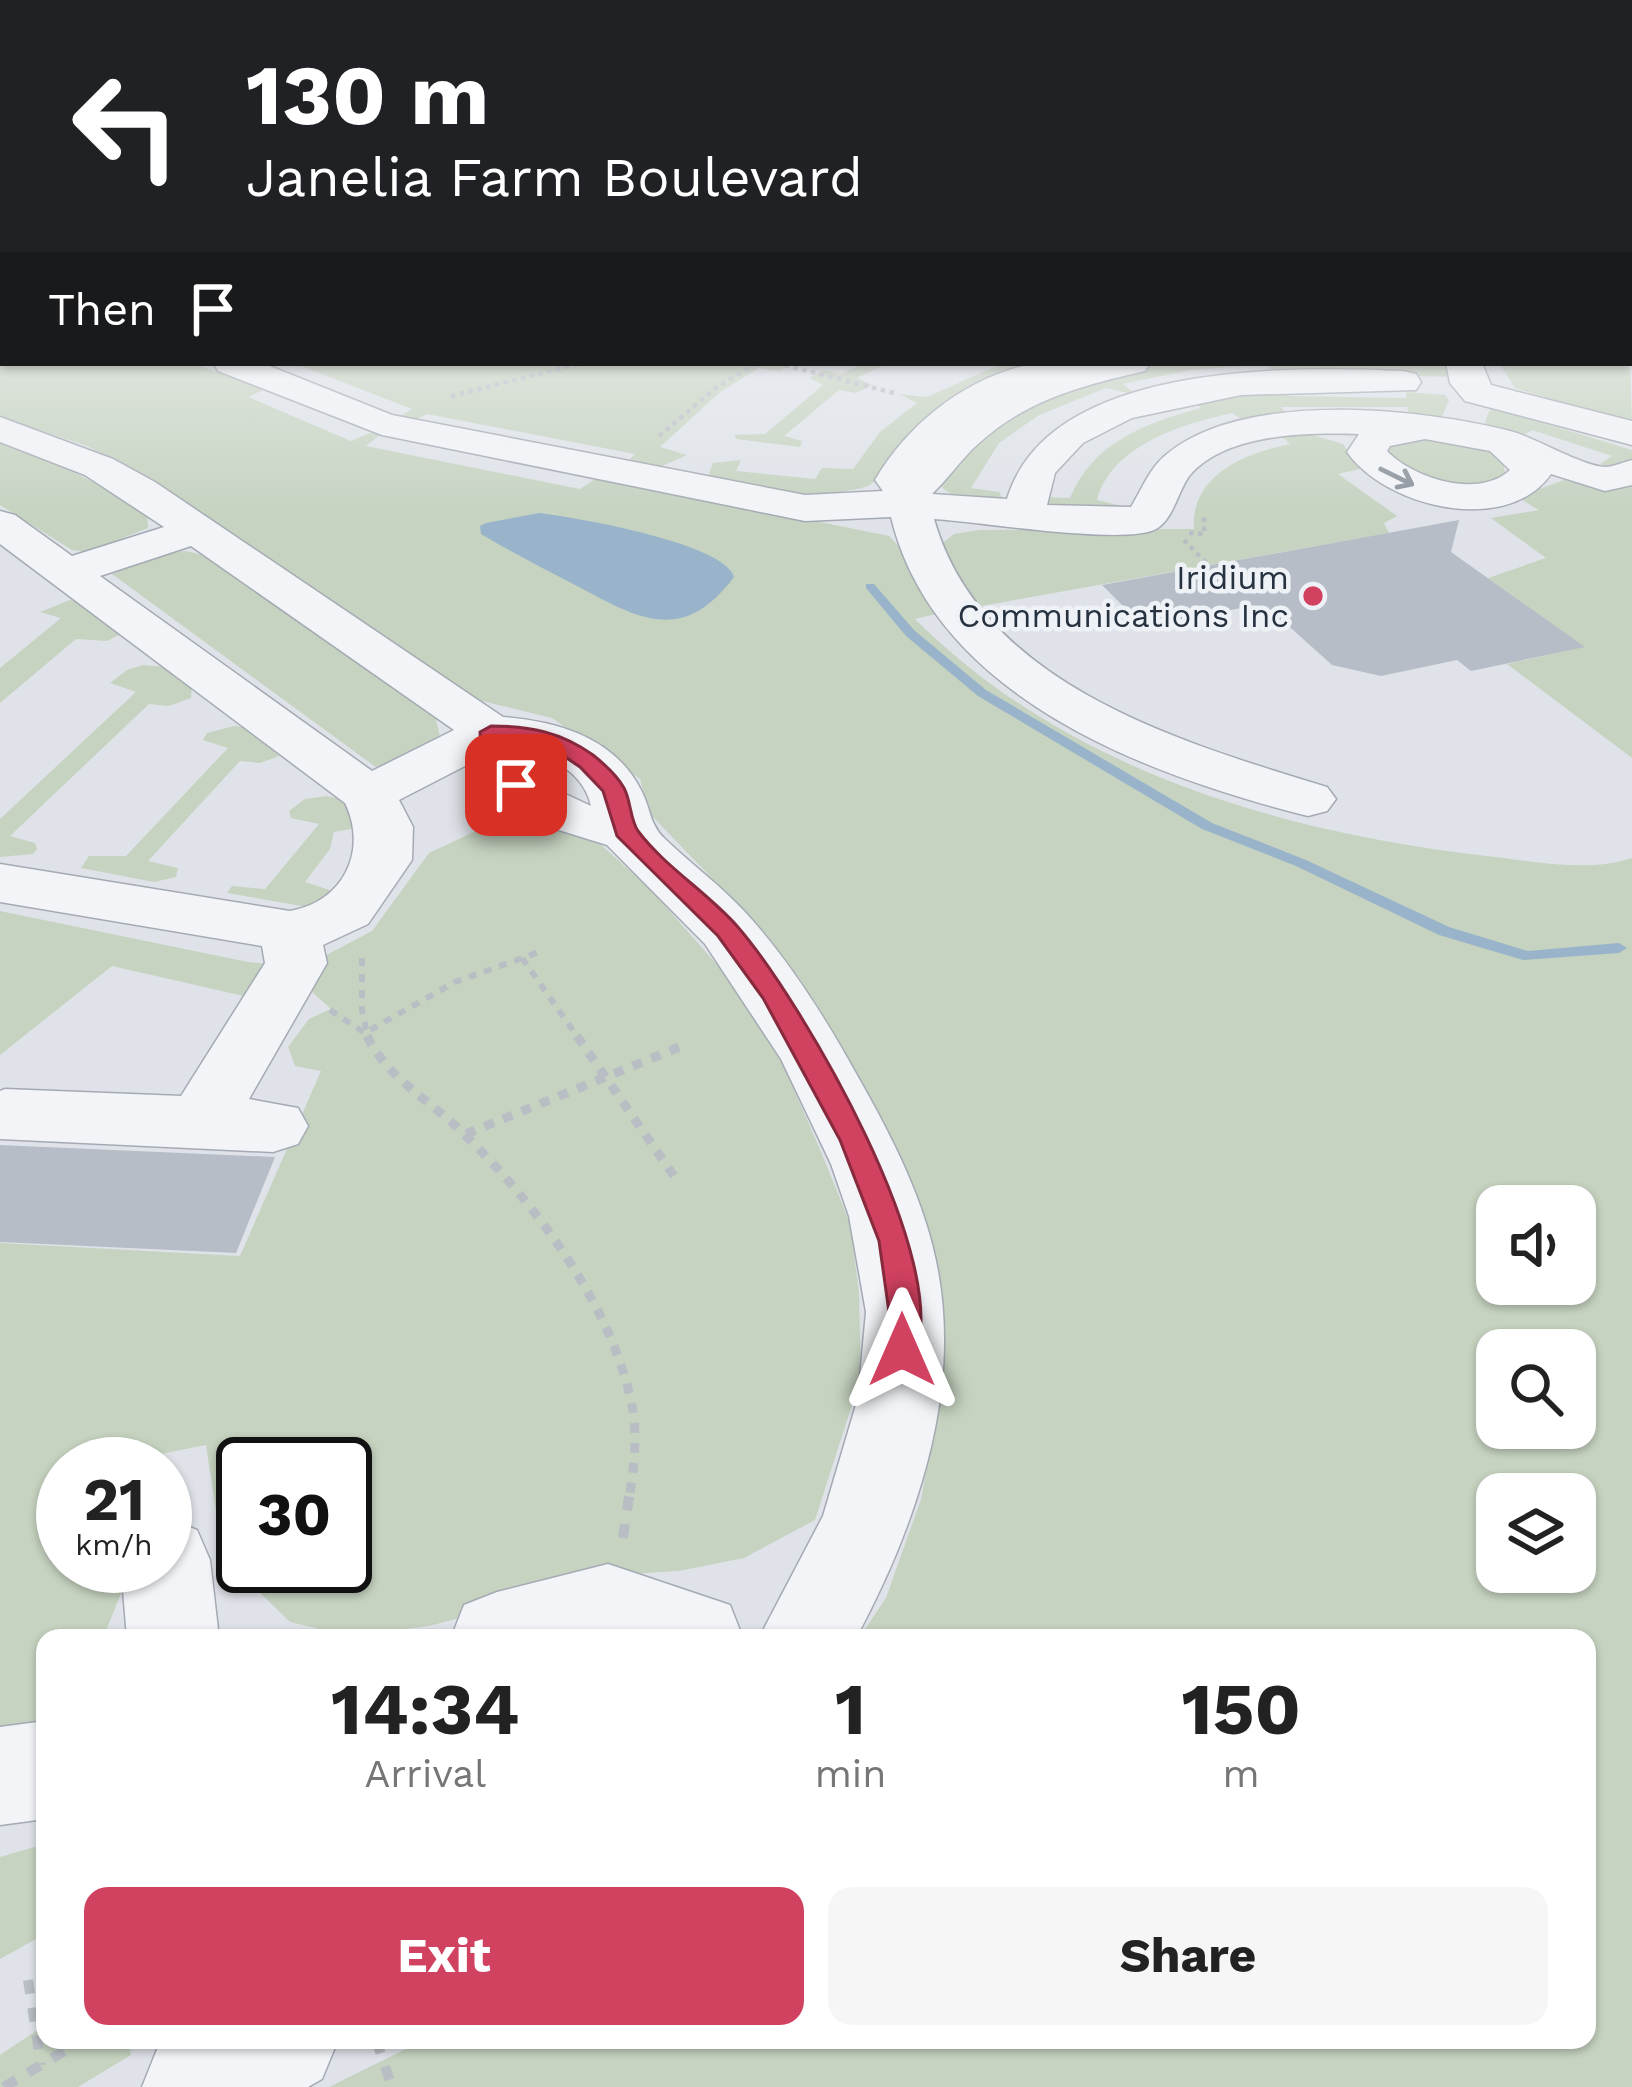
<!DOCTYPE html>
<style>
:root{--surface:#fff;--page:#f6f6f6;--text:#222;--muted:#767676;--accent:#d14160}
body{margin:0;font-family:"Work Sans",sans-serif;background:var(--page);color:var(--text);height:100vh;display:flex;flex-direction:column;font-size:45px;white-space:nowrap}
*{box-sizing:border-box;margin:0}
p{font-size:39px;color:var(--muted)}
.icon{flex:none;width:66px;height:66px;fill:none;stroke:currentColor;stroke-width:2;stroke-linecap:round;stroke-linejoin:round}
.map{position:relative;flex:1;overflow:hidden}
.panel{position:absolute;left:36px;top:1629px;width:1560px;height:420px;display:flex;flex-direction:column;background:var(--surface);border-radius:24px;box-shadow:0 3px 9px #0004}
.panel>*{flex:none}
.guide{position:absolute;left:0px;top:0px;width:1632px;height:366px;box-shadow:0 3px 9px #0004;background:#202124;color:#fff;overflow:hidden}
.controls{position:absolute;left:1476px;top:1185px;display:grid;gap:24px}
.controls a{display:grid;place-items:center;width:120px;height:120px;border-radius:24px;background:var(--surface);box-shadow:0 3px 9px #0004;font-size:60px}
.speed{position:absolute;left:36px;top:1437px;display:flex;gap:24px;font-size:60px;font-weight:700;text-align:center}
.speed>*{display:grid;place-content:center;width:156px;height:156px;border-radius:50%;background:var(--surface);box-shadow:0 3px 9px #0004;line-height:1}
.speed small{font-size:30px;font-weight:400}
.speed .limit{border:6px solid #111;border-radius:18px;background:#fff;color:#111}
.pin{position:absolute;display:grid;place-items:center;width:102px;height:102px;color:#fff;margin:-51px;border-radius:24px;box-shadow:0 6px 18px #0006}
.me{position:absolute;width:132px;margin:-66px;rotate:0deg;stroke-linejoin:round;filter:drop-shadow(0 0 9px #0008)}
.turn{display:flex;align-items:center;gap:42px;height:252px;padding:0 48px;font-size:54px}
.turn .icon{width:156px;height:156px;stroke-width:2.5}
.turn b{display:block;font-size:84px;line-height:102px}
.then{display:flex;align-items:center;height:114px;padding:0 48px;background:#0003;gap:24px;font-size:45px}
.eta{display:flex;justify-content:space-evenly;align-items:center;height:204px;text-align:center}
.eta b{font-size:72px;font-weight:700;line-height:84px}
.cta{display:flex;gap:24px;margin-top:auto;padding:24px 48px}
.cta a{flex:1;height:138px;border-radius:24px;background:var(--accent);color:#fff;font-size:48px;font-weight:700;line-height:138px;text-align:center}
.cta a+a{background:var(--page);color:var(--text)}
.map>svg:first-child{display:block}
.green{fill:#c6d3c0;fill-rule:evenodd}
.water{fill:#99b4ca}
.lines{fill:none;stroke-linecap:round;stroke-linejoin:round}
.stream{fill:#99b4ca;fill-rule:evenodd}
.building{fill:#b6bdc6}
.minor-casing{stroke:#a4aab3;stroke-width:3}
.major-casing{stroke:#9ea9b5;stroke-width:3}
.path-far3{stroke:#b9bec4;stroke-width:4.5;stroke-dasharray:4.5 4.5;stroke-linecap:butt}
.path-far2{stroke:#b9bec4;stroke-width:6;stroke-dasharray:8 8;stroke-linecap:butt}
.path-far1{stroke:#b9bec4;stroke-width:9;stroke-dasharray:10 10;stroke-linecap:butt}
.path{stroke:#b9bec4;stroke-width:10;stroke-dasharray:14 14;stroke-linecap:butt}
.minor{fill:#f2f4f7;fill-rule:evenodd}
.major{fill:#fff;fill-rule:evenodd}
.oneway{stroke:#8c939c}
.route{fill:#d14160;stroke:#882a3e;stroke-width:3}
.poi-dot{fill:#d14160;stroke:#eef2f6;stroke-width:4.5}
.labels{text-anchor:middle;stroke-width:9;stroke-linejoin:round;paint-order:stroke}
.far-poi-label{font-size:33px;fill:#273240;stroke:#eef2f6;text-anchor:end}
</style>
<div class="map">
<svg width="1632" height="2087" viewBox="0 0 1632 2087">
<rect width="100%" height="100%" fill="#dfe3e9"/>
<g class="green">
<path d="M0,308L3,363H189L267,388L248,397L351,441L370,433L381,434L366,446L580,489L598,477L889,536C911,556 918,589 936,614L915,619C1066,770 1280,832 1487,856C1533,861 1587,873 1632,858V2087H329L424,2040H1587V1638H859L886,1598L921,1499L938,1409L909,1187L866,1091L802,987L731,898L649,813L640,779L552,718L478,700L145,475L87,446L0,417ZM1497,1206H1575V1284H1497ZM1497,1350H1575V1428H1497ZM1497,1494H1575V1572H1497Z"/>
<polygon points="1629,317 1632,424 1515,388 1499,363 1629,363"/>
<polygon points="293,363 794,363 779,371 759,368 720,392 660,447 687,455 657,468 626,463 635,454 427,414 413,421 399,417 412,409"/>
<polygon points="864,363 888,363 857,378 872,385 856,393 839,390 784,436 802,441 800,447 736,439 734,435 765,434 823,385 809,378 824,370 841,374"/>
<path d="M1003,363H1052L868,486C826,499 746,499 709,474L713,463L741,460L736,471L815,479L822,468L853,469L880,432L917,403L899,394L927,397Z"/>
<path d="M1151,363H1449L1452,377L1274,372L1266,364L1191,370L1123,384L1136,395L1106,388L1039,415L999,443L971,488L999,492L1003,499C981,498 951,503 938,482L979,428L1105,372Z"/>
<path d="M1282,389L1289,396L1406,398L1407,392L1445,395L1449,401L1441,418L1409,414L1407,407H1281L1289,417L1244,421L1232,413C1182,424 1112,445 1097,500L1126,507L1042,505L1043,497L1070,498C1093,442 1146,423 1201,408L1192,402Z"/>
<polygon points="1491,407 1632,450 1632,463 1614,468 1600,464 1612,456 1532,430 1521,437 1487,429 1484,425"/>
<path d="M1303,432L1343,444L1360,469L1338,474L1397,516L1384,523L1389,533L976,607L939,546L954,534L980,530L1194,529C1190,475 1246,453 1290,444L1280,435Z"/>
<path d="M1423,437L1490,451L1503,461L1505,473C1465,502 1422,477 1387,454L1392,445Z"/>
<path d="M0,440C52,460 100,483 147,514L148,528L88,552L72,550L0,505Z"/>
<polygon points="1564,480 1605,490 1632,485 1632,758 1507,664 1583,647 1488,578 1546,558 1491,518 1539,510 1517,497"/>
<polygon points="185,551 203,555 436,719 440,737 393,768 377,768 112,574 165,553"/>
<polygon points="70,600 83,602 121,634 107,641 76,639 0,703 0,668 61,618 40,612"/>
<polygon points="143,665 167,667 192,685 191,698 169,706 149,704 10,836 35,843 37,849 33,854 0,857 0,819 136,692 110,683 127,670"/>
<polygon points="234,726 249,728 279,756 260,763 240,761 148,861 178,868 176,877 154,882 81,868 89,856 126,856 228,748 203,740 207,733"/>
<polygon points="327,796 347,800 356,828 334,832 330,849 305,882 336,892 313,908 227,893 232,886 265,889 319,824 291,818 289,811 305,799"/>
<path d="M510,815L598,842L651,890L719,967L780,1058L819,1147L850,1223L859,1293L861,1377L815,1520L744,1558L679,1571L630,1574L429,1626L349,1636L290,1622L223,1557L206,1445L150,1456L134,1464H63V1566H123L124,1586L103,1638H45V1716L31,1726L0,1732V1243L240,1256L321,1071L295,1066L288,1047L309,1019L331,1009L311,991L317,960L372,931L429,853ZM243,1464H345V1566H243Z"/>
<polygon points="0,911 248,962 268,964 248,997 112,966 0,1055"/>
<polygon points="45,1844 45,1934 0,1959 0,1857"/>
<polygon points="45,2025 45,2040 128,2040 131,2055 78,2087 0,2087 0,2055"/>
</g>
<path class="water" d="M539,513C574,517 725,543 734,577C683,645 639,619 579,587C546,570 513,553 481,534L480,526L486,523Z"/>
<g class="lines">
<polygon class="stream" points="866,584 874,584 914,630 986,690 1212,823 1306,860 1449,927 1528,951 1619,943 1627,948 1619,953 1523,960 1439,935 1296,866 1202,829 978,696 906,636 866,588"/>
</g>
<g class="building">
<polygon points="1459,520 1451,552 1585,647 1471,671 1457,660 1381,676 1332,665 1283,621 1266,624 1247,607 1143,626 1102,585"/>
<polygon points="0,1145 275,1157 236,1253 0,1242"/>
</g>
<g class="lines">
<g class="minor-casing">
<g id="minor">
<rect x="1629" y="303" width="3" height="20"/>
<path d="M213,363H262L392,415L805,495L883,491L875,480C909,422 969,375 1037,363C1072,357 1114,363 1150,363L1145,371C1084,385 1025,400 978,444C961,459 949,478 932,494L1007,499C1048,362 1287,366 1403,371L1416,374L1421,382L1416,390L1241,395L1132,418L1083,443L1055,473L1047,505L1131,507C1142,489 1150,467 1167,454C1245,390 1419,408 1510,431C1537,438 1579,465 1605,467C1613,467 1624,462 1632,460V485L1605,491L1551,474C1507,537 1385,507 1347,452L1359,434C1309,432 1226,433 1190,475C1178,490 1174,519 1156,529C1126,546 974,521 934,519C981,685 1180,742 1327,787L1336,799L1327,811L1308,816C1146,775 934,697 891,517L805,521L382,435L218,371ZM1425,439L1490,451L1510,470C1479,499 1414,479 1387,451L1390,446Z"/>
<polygon points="1446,363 1482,363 1491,385 1632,421 1632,445 1465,401 1450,383"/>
<path d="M0,417L113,459L155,482L503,717C558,721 615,738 641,790C651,809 649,823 664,838C691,864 720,885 745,912C790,961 826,1019 858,1077C892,1137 926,1203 938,1271C961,1397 915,1528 856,1638H759L823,1516L858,1398L866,1312L849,1216L831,1164L781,1059L705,944L607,845L533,822L490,790L467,765L399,800L413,827L412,860L368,924L323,945L327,963L249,1099L298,1108L308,1126L298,1144L273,1152L0,1139V1091L5,1089L181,1096L265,963L262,946L0,902V864L290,911C344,902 368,850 345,803L0,544V511L15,515L72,556L164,527L85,475L0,442ZM191,546L454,730L372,771L100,576ZM518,750C551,755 584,773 591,806L557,790L519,759Z"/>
<polygon points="165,1517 197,1530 210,1560 219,1638 127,1638 121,1566 165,1566"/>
<polygon points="608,1564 730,1605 743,1638 451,1638 464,1605 497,1592"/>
<polygon points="45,1721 45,1819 0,1825 0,1727"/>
<polygon points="171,2040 338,2040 322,2079 308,2087 142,2087 158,2047"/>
</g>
</g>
<g class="major-casing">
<rect id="major" x="0" y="285" width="3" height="20"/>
</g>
<g class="path-far3">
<polyline points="776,363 898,394"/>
<polyline points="451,396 583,363"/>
<polyline points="659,436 717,387 757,363"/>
<polyline points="1189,533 1204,534 1204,516"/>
<polyline points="1184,540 1209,566"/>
</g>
<g class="path-far2">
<polyline points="362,958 362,1010 368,1039"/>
<polyline points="522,958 579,1039"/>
<polyline points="330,1010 365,1033 455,982 542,951"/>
</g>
<g class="path-far1">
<path d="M367,1036C388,1079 430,1100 463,1133C536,1204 615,1309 633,1411C637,1438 634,1466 630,1493"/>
<polyline points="577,1036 676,1179"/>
<polyline points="466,1134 682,1046"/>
</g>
<g class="path">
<polyline points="623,1538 630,1490"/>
<polyline points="28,1980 41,2065"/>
<polyline points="376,2040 392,2087"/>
<polyline points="4,2087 83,2040"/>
</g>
<use href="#minor" class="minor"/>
<use href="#major" class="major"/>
</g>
<defs><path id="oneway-shaft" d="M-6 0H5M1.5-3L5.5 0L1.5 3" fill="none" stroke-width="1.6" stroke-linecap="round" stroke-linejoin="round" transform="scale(3)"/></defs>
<use class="oneway" href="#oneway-shaft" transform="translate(1397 477) rotate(26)"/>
<linearGradient id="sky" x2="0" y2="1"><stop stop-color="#88b4dc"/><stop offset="0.43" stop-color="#f1f2f5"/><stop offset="1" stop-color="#f1f2f5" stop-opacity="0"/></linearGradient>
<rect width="1632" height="518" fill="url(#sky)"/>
<path class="route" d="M491,726C530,726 561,732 593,755C603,763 618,777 624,788C631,801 630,819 638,831C665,867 707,892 737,926C800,998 958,1267 913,1360L902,1364L890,1360L885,1350L889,1312L879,1241L840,1140L763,998L718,936L617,836L603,791L580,767L546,744L502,738L504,762L528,785L524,790H508L482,764L480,732Z"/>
<circle class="poi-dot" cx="1313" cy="596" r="12"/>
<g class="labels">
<g class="far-poi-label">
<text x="1289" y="589">Iridium<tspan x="1289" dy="38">Communications Inc</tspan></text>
</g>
</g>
</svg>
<div class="controls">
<a><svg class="icon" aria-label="sound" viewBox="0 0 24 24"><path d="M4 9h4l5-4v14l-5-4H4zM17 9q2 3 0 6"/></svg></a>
<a><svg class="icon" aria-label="search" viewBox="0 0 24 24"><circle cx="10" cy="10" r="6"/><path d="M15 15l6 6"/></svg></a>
<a><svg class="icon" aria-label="layers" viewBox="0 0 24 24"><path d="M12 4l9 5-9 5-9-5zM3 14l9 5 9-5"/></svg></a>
</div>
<div class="speed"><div>21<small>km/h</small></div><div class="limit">30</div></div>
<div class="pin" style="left:516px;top:785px;background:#d93025"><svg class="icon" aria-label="arrive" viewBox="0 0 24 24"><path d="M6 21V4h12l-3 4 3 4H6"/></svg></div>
<svg class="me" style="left:902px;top:1350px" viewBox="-20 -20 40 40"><path d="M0-17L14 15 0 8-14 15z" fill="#d14160" stroke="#fff" stroke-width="4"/></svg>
<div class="guide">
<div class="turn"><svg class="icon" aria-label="left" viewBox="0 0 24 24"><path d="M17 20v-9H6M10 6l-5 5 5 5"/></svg><div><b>130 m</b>Janelia Farm Boulevard</div></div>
<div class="then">Then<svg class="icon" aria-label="arrive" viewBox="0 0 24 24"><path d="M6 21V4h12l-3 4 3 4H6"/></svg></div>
</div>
<section class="panel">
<div class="eta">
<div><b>14:34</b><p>Arrival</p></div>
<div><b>1</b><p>min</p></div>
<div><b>150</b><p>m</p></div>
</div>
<div class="cta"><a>Exit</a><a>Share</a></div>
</section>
</div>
